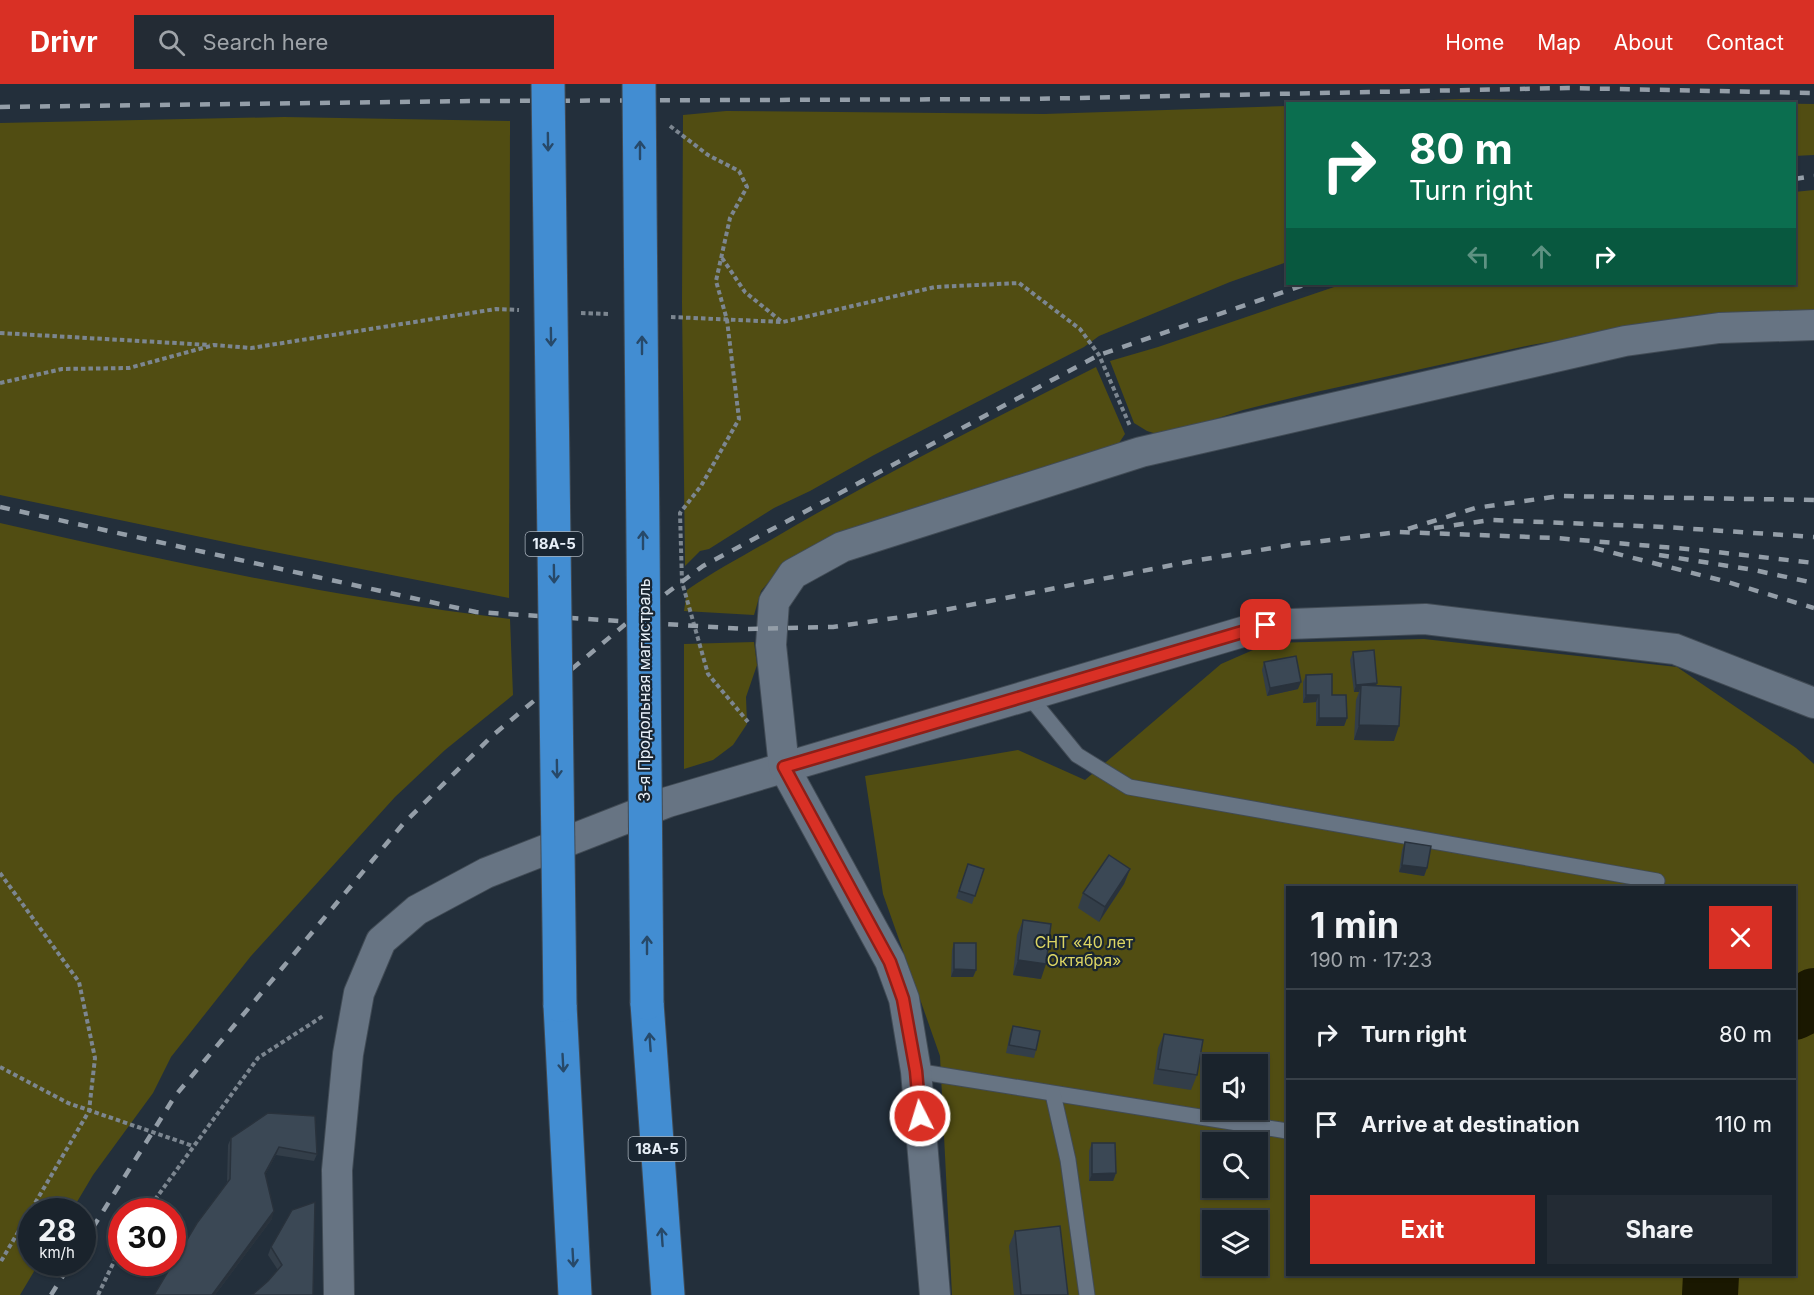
<!DOCTYPE html>
<meta charset="utf-8">
<style>
:root{--surface:#1a232c;--page:#232b34;--text:#f1f3f6;--muted:#9fa4a9;--line:#384048;--accent:#d93025}
body{margin:0;font-family:Inter,sans-serif;background:var(--page);color:var(--text);height:100vh;display:flex;flex-direction:column;font-size:22px;white-space:nowrap}
*{box-sizing:border-box;margin:0}
p{font-size:20px;color:var(--muted)}
.icon{flex:none;width:33px;height:33px;fill:none;stroke:currentColor;stroke-width:2;stroke-linecap:round;stroke-linejoin:round}
.map{position:relative;flex:1;overflow:hidden}
.drawer{position:absolute;left:1286px;top:802px;width:510px;height:390px;display:flex;flex-direction:column;background:var(--surface);border-radius:0px;box-shadow:0 2px 4px #0004,0 0 0 2px var(--line)}
.drawer>*{flex:none}
.hud{position:absolute;left:1286px;top:18px;width:510px;height:183px;border-radius:0px;box-shadow:0 2px 4px #0004,0 0 0 2px var(--line);background:#0b6e4f;color:#fff;overflow:hidden}
.controls{position:absolute;left:1202px;top:970px;display:grid;gap:12px}
.controls a{display:grid;place-items:center;width:66px;height:66px;border-radius:0px;background:var(--surface);box-shadow:0 2px 4px #0004,0 0 0 2px var(--line);font-size:30px}
.speed{position:absolute;left:18px;top:1114px;display:flex;gap:12px;font-size:30px;font-weight:700;text-align:center}
.speed>*{display:grid;place-content:center;width:78px;height:78px;border-radius:50%;background:var(--surface);box-shadow:0 2px 4px #0004,0 0 0 2px var(--line);line-height:1}
.speed small{font-size:15px;font-weight:400}
.speed .limit{border:9px solid #d22;background:#fff;color:#111}
.pin{position:absolute;display:grid;place-items:center;width:51px;height:51px;color:#fff;margin:-26px;border-radius:12px;box-shadow:0 3px 9px #0006}
.me{position:absolute;width:66px;margin:-33px;rotate:355deg;stroke-linejoin:round;filter:drop-shadow(0 0 4px #0008)}
.turn{display:flex;align-items:center;gap:21px;height:126px;padding:0 24px;font-size:27px}
.turn .icon{width:78px;height:78px;stroke-width:2.5}
.turn b{display:block;font-size:42px;line-height:51px}
.lanes{display:flex;align-items:center;height:57px;padding:0 24px;background:#0003;justify-content:center;gap:30px;direction:ltr}
.lanes .off{opacity:.35}
.round{display:grid;place-items:center;flex:none;width:63px;height:63px;border-radius:0px;background:var(--page)}
.overview{display:flex;align-items:center;justify-content:space-between;height:102px;padding:0 24px}
h1{font-size:36px;font-weight:700;line-height:45px}
.button{display:flex;gap:12px;margin-top:auto;padding:12px 24px}
.button a{flex:1;height:69px;border-radius:0px;background:var(--accent);color:#fff;font-size:24px;font-weight:700;line-height:69px;text-align:center}
.button a+a{background:var(--page);color:var(--text)}
ul{padding:0;list-style:none}
li{display:flex;align-items:center;gap:18px;height:90px;padding:0 24px;border-top:2px solid var(--line)}
li div{flex:1}
li b{display:block;font-size:22px}
li em{font-style:normal}
header{display:flex;align-items:center;gap:36px;box-sizing:border-box;height:84px;padding:0 30px;background:var(--accent);color:#fff}
header strong{font-size:28px}
nav{display:flex;gap:33px;margin-inline-start:auto;font-size:21px}
.search{width:420px;height:54px;background:var(--page);display:flex;align-items:center;gap:15px;box-sizing:border-box;padding:0 21px;border-radius:0px;color:var(--muted);font-size:22px}
.map>svg:first-child{display:block}
.green{fill:#514d12;fill-rule:evenodd}
.lines{fill:none;stroke-linecap:round;stroke-linejoin:round}
.river{stroke:#1a1801;stroke-width:56}
.lane-casing{stroke:#414b55;stroke-width:17}
.street-casing{stroke:#414b55;stroke-width:32}
.highway-casing{stroke:#414b55;stroke-width:35}
.path{stroke:#7c8690;stroke-width:4;stroke-dasharray:4.5 3;stroke-linecap:butt}
.lane{stroke:#677483;stroke-width:15}
.street{stroke:#677483;stroke-width:30}
.highway{stroke:#428dd2;stroke-width:33}
.rail{stroke:#949ea8;stroke-width:4.5;stroke-dasharray:10 10;stroke-linecap:butt}
.highway-bridge-casing{stroke:#414b55;stroke-width:35;stroke-linecap:butt}
.highway-bridge{stroke:#428dd2;stroke-width:33}
.wall{fill:#333e49}
.shaded-wall{fill:#29323c}
.building{fill:#3b4855;stroke:#29323c;stroke-width:1.5}
.oneway{stroke:#274969}
.route-casing{stroke:#8d1f18;stroke-width:15}
.route{stroke:#d93025;stroke-width:10}
.labels{text-anchor:middle;stroke-width:4.5;stroke-linejoin:round;paint-order:stroke}
.shield{fill:#192531;stroke:#a9b2bc;stroke-width:1.5}
.shield-label{font-size:15px;font-weight:bold;fill:#e7eff8}
.street-label{font-size:16px;fill:#e7eff8;stroke:#192531}
.park-label{font-size:16px;fill:#dcd563;stroke:#192531}
</style>
<header>
<strong>Drivr</strong>
<div class="search"><svg class="icon" aria-label="search" viewBox="0 0 24 24"><circle cx="10" cy="10" r="6"/><path d="M15 15l6 6"/></svg>Search here</div>
<nav><a>Home</a><a>Map</a><a>About</a><a>Contact</a></nav>
</header>
<div class="map">
<svg width="1814" height="1211" viewBox="0 0 1814 1211">
<rect width="100%" height="100%" fill="#232f3b"/>
<g class="green">
<polygon points="1462,15 1814,20 1814,71 1794,72 1794,20 1347,19"/>
<polygon points="1287,22 1287,178 1230,198 1099,252 1084,263 874,371 810,407 774,424 709,465 700,467 685,482 682,219 683,31 726,27 1044,30"/>
<polygon points="284,33 510,37 509,514 244,462 0,411 0,39"/>
<polygon points="1814,106 1814,235 1637,243 1531,261 1316,308 1243,326 1163,352 1147,347 1134,339 1110,277 1158,263 1343,200 1794,200 1794,108"/>
<path d="M1096,283L1125,350L1117,362L780,485L761,507L754,531L684,527L687,506C713,488 741,473 769,457C875,394 986,339 1096,283Z"/>
<path d="M0,439C169,478 338,514 510,535L513,611L445,666L395,713L251,872L171,973L153,1009L93,1091L71,1128H32V1179H39L20,1211H0Z"/>
<path d="M1424,555L1677,583L1796,664L1814,680V1211H952L940,972L883,810L865,692L1018,666L1085,696L1221,580L1269,559ZM1287,804H1794V1191H1287ZM1212,981H1257V1026H1212ZM1212,1059H1257V1104H1212ZM1212,1137H1257V1182H1212Z"/>
<polygon points="754,558 757,581 746,613 747,640 733,661 713,676 684,685 684,560"/>
</g>
<g class="lines">
<g class="river">
<polyline points="1794,928 1800,925 1814,912"/>
<polyline points="1710,1211 1711,1191"/>
</g>
<g class="lane-casing">
<g id="lane">
<polyline points="1028,611 1077,671 1129,703 1657,797"/>
<polyline points="916,987 1287,1047"/>
<polyline points="1053,1010 1068,1076 1087,1211"/>
</g>
</g>
<g class="street-casing">
<g id="street">
<polyline points="339,1211 337,1086 348,970 359,909 381,857 417,826 486,789 668,718 1266,541 1425,535 1675,565 1814,619"/>
<polyline points="935,1211 916,987 904,915 890,877 784,683 771,561 774,518 793,490 842,463 1141,368 1625,257 1719,244 1814,241"/>
</g>
</g>
<g class="highway-casing">
<g id="highway">
<polyline points="647,919 668,1211"/>
<polyline points="560,921 575,1211"/>
</g>
</g>
<g class="path">
<polyline points="670,42 708,71 739,87 747,103 730,134 716,197 727,236 739,335 701,402 680,429 682,498 708,590 748,638"/>
<polyline points="722,174 745,208 782,238"/>
<polyline points="581,229 609,230"/>
<polyline points="671,233 783,238 935,203 1019,199 1080,245 1099,271 1130,342"/>
<polyline points="0,249 210,261"/>
<polyline points="0,299 62,285 129,284 214,261 251,264 496,225 519,226"/>
<polyline points="0,789 79,898 95,974 89,1027 0,1179"/>
<polyline points="0,983 68,1019 193,1062"/>
<polyline points="146,1128 258,974 323,932"/>
<polyline points="98,1211 122,1161"/>
</g>
<use href="#lane" class="lane"/>
<use href="#street" class="street"/>
<use href="#highway" class="highway"/>
<g class="rail">
<polyline points="0,23 478,17 1028,15 1568,4 1814,9"/>
<polyline points="1794,95 1814,92"/>
<polyline points="0,423 476,528 745,545 833,543 929,529 1193,477 1297,460 1398,448 1556,454 1699,466 1814,479"/>
<polyline points="1434,444 1491,436 1665,443 1814,453"/>
<polyline points="1408,445 1475,424 1560,412 1814,416"/>
<polyline points="1594,464 1724,497 1814,524"/>
<polyline points="1659,471 1754,486 1814,499"/>
<polyline points="82,1161 175,1012 403,740 492,652 628,538 703,482 1099,271 1307,200"/>
<polyline points="51,1211 71,1179"/>
</g>
<g class="highway-bridge-casing">
<g id="highway-bridge">
<polyline points="548,0 560,921"/>
<polyline points="639,0 647,919"/>
</g>
</g>
<use href="#highway-bridge" class="highway-bridge"/>
</g>
<g class="wall">
<polygon points="1353,568 1376,602 1394,657 1354,656 1356,616 1359,608 1354,608 1350,576"/>
<polygon points="1264,578 1298,605 1267,612 1262,586"/>
<polygon points="1306,591 1332,611 1347,634 1344,642 1316,642 1316,618 1303,619 1303,598"/>
<polygon points="1405,758 1427,784 1424,792 1399,788 1402,766"/>
<polygon points="968,780 984,785 972,820 956,814"/>
<polygon points="1130,785 1124,800 1099,838 1078,824 1083,809"/>
<polygon points="1023,836 1041,895 1013,891 1017,851"/>
<polygon points="954,859 976,886 973,893 951,893 952,866"/>
<polygon points="1013,942 1036,966 1034,974 1006,969 1010,950"/>
<polygon points="1164,950 1197,991 1191,1006 1153,1000 1158,964"/>
<polygon points="231,1054 317,1070 314,1077 276,1071 265,1091 272,1135 215,1211 154,1211 227,1098 228,1061"/>
<polygon points="1092,1059 1116,1089 1113,1097 1089,1097 1089,1067"/>
<polygon points="1015,1147 1068,1211 1014,1211 1009,1162"/>
<polygon points="271,1163 313,1211 268,1197 278,1186 268,1171"/>
</g>
<g class="shaded-wall">
<polygon points="1301,598 1298,605 1267,612 1270,604"/>
<polygon points="1377,599 1375,606 1361,601 1359,608 1354,608 1356,601"/>
<polygon points="1306,611 1319,611 1316,618 1303,619"/>
<polygon points="1319,634 1347,634 1344,642 1316,642"/>
<polygon points="1359,641 1399,642 1394,657 1354,656"/>
<polygon points="1402,781 1427,784 1424,792 1399,788"/>
<polygon points="1130,785 1124,800 1099,838 1105,823"/>
<polygon points="1018,876 1046,880 1041,895 1013,891"/>
<polygon points="954,885 976,886 973,893 951,893"/>
<polygon points="279,1063 276,1071 262,1097 265,1089"/>
<polygon points="1116,1089 1113,1097 1089,1097 1092,1090"/>
<polygon points="274,1127 272,1135 215,1211 212,1211"/>
</g>
<g class="building">
<polygon points="1374,566 1377,599 1356,601 1353,568"/>
<polygon points="1296,572 1301,598 1270,604 1264,578"/>
<polygon points="1332,590 1332,611 1346,611 1347,634 1319,634 1319,611 1306,611 1306,591"/>
<polygon points="1361,601 1401,603 1399,642 1359,641"/>
<polygon points="1405,758 1431,762 1427,784 1402,781"/>
<polygon points="1109,771 1130,785 1105,823 1083,809"/>
<polygon points="968,780 984,785 975,812 959,807"/>
<polygon points="1023,836 1051,840 1046,880 1018,876"/>
<polygon points="954,859 976,859 976,886 954,885"/>
<polygon points="1013,942 1040,947 1036,966 1009,961"/>
<polygon points="1164,950 1203,956 1197,991 1158,985"/>
<polygon points="268,1029 315,1032 317,1070 279,1063 265,1089 274,1127 212,1211 154,1211 197,1139 230,1095 231,1054"/>
<polygon points="1092,1059 1115,1059 1116,1089 1092,1090"/>
<polygon points="315,1118 313,1211 252,1211 268,1197 282,1181 271,1163 292,1126"/>
<polygon points="1060,1142 1068,1211 1021,1211 1015,1147"/>
</g>
<defs><path id="oneway-shaft" d="M-6 0H5M1.5-3L5.5 0L1.5 3" fill="none" stroke-width="1.6" stroke-linecap="round" stroke-linejoin="round" transform="scale(1.5)"/></defs>
<g class="oneway">
<use href="#oneway-shaft" transform="translate(548 58) rotate(89)"/>
<use href="#oneway-shaft" transform="translate(640 66) rotate(-90)"/>
<use href="#oneway-shaft" transform="translate(551 253) rotate(89)"/>
<use href="#oneway-shaft" transform="translate(642 261) rotate(-90)"/>
<use href="#oneway-shaft" transform="translate(643 456) rotate(-90)"/>
<use href="#oneway-shaft" transform="translate(554 490) rotate(89)"/>
<use href="#oneway-shaft" transform="translate(557 685) rotate(89)"/>
<use href="#oneway-shaft" transform="translate(647 861) rotate(-90)"/>
<use href="#oneway-shaft" transform="translate(650 958) rotate(-94)"/>
<use href="#oneway-shaft" transform="translate(563 979) rotate(87)"/>
<use href="#oneway-shaft" transform="translate(662 1153) rotate(-94)"/>
<use href="#oneway-shaft" transform="translate(573 1174) rotate(87)"/>
</g>
<g class="lines">
<g class="route-casing">
<polyline id="route" points="920,1032 916,987 903,915 890,878 784,683 1266,541"/>
</g>
<use href="#route" class="route"/>
</g>
<g class="labels">
<g class="shield">
<rect x="525.5" y="448" width="57" height="24" rx="4.5"/>
<rect x="628.5" y="1053" width="57" height="24" rx="4.5"/>
</g>
<g class="shield-label">
<text x="554" y="465">18А-5</text>
<text x="657" y="1070">18А-5</text>
</g>
<g class="street-label">
<text transform="translate(644 606) rotate(-90)" y="6">3-я Продольная магистраль</text>
</g>
<g class="park-label">
<text x="1084" y="864">СНТ «40 лет<tspan x="1084" dy="18">Октября»</tspan></text>
</g>
</g>
</svg>
<div class="controls">
<a><svg class="icon" aria-label="sound" viewBox="0 0 24 24"><path d="M4 9h4l5-4v14l-5-4H4zM17 9q2 3 0 6"/></svg></a>
<a><svg class="icon" aria-label="search" viewBox="0 0 24 24"><circle cx="10" cy="10" r="6"/><path d="M15 15l6 6"/></svg></a>
<a><svg class="icon" aria-label="layers" viewBox="0 0 24 24"><path d="M12 4l9 5-9 5-9-5zM3 14l9 5 9-5"/></svg></a>
</div>
<div class="speed"><div>28<small>km/h</small></div><div class="limit">30</div></div>
<div class="pin" style="left:1266px;top:541px;background:#d93025"><svg class="icon" aria-label="arrive" viewBox="0 0 24 24"><path d="M6 21V4h12l-3 4 3 4H6"/></svg></div>
<svg class="me" style="left:920px;top:1032px" viewBox="-20 -20 40 40"><circle r="17" fill="#d93025" stroke="#fff" stroke-width="3"/><path d="M0-11L8 9 0 5-8 9z" fill="#fff"/></svg>
<div class="hud">
<div class="turn"><svg class="icon" aria-label="right" viewBox="0 0 24 24"><path d="M7 20v-9h11M14 6l5 5-5 5"/></svg><div><b>80 m</b>Turn right</div></div>
<div class="lanes"><svg class="icon off" aria-label="left" viewBox="0 0 24 24"><path d="M17 20v-9H6M10 6l-5 5 5 5"/></svg><svg class="icon off" aria-label="ahead" viewBox="0 0 24 24"><path d="M12 20V5M6 11l6-6 6 6"/></svg><svg class="icon" aria-label="right" viewBox="0 0 24 24"><path d="M7 20v-9h11M14 6l5 5-5 5"/></svg></div>
</div>
<section class="drawer">
<div class="overview"><div><h1>1 min</h1><p>190 m · 17:23</p></div><a class="round" style="background:#d93025;color:#fff"><svg class="icon" aria-label="close" viewBox="0 0 24 24"><path d="M6 6l12 12M18 6L6 18"/></svg></a></div>
<ul>
<li><svg class="icon" aria-label="right" viewBox="0 0 24 24"><path d="M7 20v-9h11M14 6l5 5-5 5"/></svg><div><b>Turn right</b></div><em>80 m</em></li>
<li><svg class="icon" aria-label="arrive" viewBox="0 0 24 24"><path d="M6 21V4h12l-3 4 3 4H6"/></svg><div><b>Arrive at destination</b></div><em>110 m</em></li>
</ul>
<div class="button"><a>Exit</a><a>Share</a></div>
</section>
</div>
